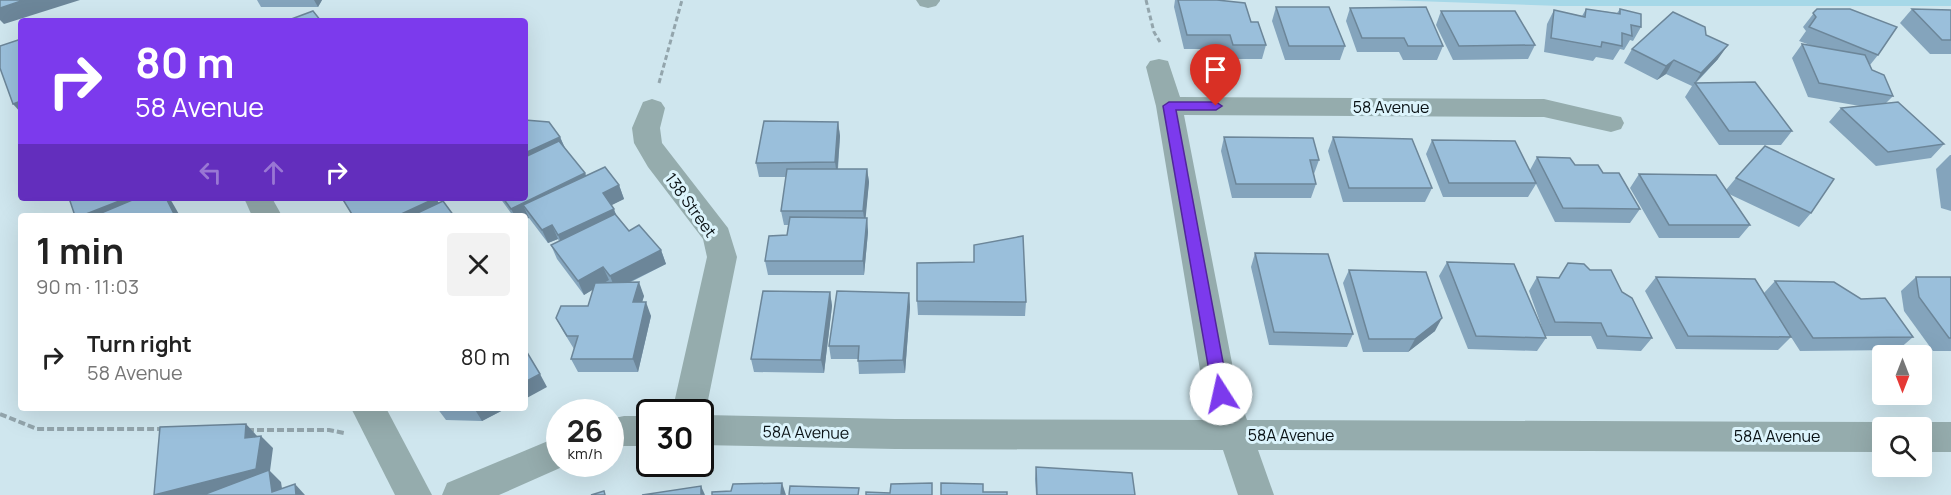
<!DOCTYPE html>
<meta charset="utf-8">
<style>
:root{--surface:#fff;--page:#f2f2f2;--text:#222;--muted:#767676}
body{margin:0;font-family:Manrope,sans-serif;background:var(--page);color:var(--text);height:100vh;display:flex;flex-direction:column;font-size:22px;white-space:nowrap}
*{box-sizing:border-box;margin:0}
p{font-size:20px;color:var(--muted)}
.icon{flex:none;width:33px;height:33px;fill:none;stroke:currentColor;stroke-width:2;stroke-linecap:round;stroke-linejoin:round}
.map{position:relative;flex:1;overflow:hidden}
.sheet{position:absolute;left:18px;top:213px;width:510px;height:198px;display:flex;flex-direction:column;background:var(--surface);border-radius:6px;box-shadow:0 6px 24px #0002}
.sheet>*{flex:none}
.top-card{position:absolute;left:18px;top:18px;width:510px;height:183px;border-radius:6px;box-shadow:0 6px 24px #0002;background:#7c3aed;color:#fff;overflow:hidden}
.needle{width:39px;rotate:180deg}
.tools{position:absolute;left:1872px;top:345px;display:grid;gap:12px}
.tools a{display:grid;place-items:center;width:60px;height:60px;border-radius:6px;background:var(--surface);box-shadow:0 6px 24px #0002;font-size:30px}
.speed{position:absolute;left:546px;top:399px;display:flex;gap:12px;font-size:30px;font-weight:700;text-align:center}
.speed>*{display:grid;place-content:center;width:78px;height:78px;border-radius:50%;background:var(--surface);box-shadow:0 6px 24px #0002;line-height:1}
.speed small{font-size:15px;font-weight:400}
.speed .limit{border:3px solid #111;border-radius:9px;background:#fff;color:#111}
.pin{position:absolute;display:grid;place-items:center;width:51px;height:51px;color:#fff;margin:-62px -26px;border-radius:50% 50% 50% 0;rotate:-45deg;box-shadow:0 0 6px #0007}
.pin .icon{rotate:45deg}
.me{position:absolute;width:66px;margin:-33px;rotate:350deg;stroke-linejoin:round;filter:drop-shadow(0 0 4px #0008)}
.turn{display:flex;align-items:center;gap:21px;height:126px;padding:0 18px;font-size:27px}
.turn .icon{width:78px;height:78px;stroke-width:2.5}
.turn b{display:block;font-size:42px;line-height:51px}
.lanes{display:flex;align-items:center;height:57px;padding:0 18px;background:#0003;justify-content:center;gap:30px;direction:ltr}
.lanes .off{opacity:.35}
.round{display:grid;place-items:center;flex:none;width:63px;height:63px;border-radius:6px;background:var(--page)}
.overview{display:flex;align-items:center;justify-content:space-between;height:102px;padding:0 18px}
h1{font-size:36px;font-weight:700;line-height:45px}
ul{padding:0;list-style:none}
li{display:flex;align-items:center;gap:18px;height:84px;padding:0 18px}
li div{flex:1}
li b{display:block;font-size:22px}
li em{font-style:normal}
.map>svg:first-child{display:block}
.green{fill:#a6d8e8}
.lines{fill:none;stroke-linecap:round;stroke-linejoin:round}
.path-far1{stroke:#93a5ac;stroke-width:3;stroke-dasharray:5 3;stroke-linecap:butt}
.path{stroke:#93a5ac;stroke-width:4;stroke-dasharray:7 3;stroke-linecap:butt}
.street{fill:#95acad;fill-rule:evenodd}
.wall{fill:#84a4bc}
.shaded-wall{fill:#6c8699}
.building{fill:#9abfdb;stroke:#6c8699;stroke-width:1.5}
.route{fill:#7c3aed;stroke:#51269a;stroke-width:1.5}
.labels{text-anchor:middle;stroke-width:6;stroke-linejoin:round;paint-order:stroke}
.street-label{font-size:16px;fill:#0a1215;stroke:#dcf4fc}
</style>
<div class="map">
<svg width="1951" height="495" viewBox="0 0 1951 495">
<rect width="100%" height="100%" fill="#cfe6ee"/>
<polygon class="green" points="1385,0 1951,0 1951,6 1560,6"/>
<g class="lines">
<g class="path-far1">
<polyline points="1146,0 1154,32 1160,42"/>
<polyline points="659,83 682,0"/>
</g>
<g class="path">
<polyline points="0,414 37,429 165,429"/>
<polyline points="247,430 329,430 344,433"/>
</g>
<g class="street">
<polygon points="916,0 940,0 940,1 936,6 928,8 920,6"/>
<polygon points="1159,59 1168,61 1180,97 1544,99 1621,117 1624,123 1621,129 1611,132 1544,117 1184,115 1238,394 1247,420 1882,422 1895,428 1882,428 1882,452 1258,450 1274,495 1238,495 1223,450 895,449 700,445 700,412 672,412 707,257 703,239 648,167 634,143 632,128 643,102 652,99 661,102 665,108 660,128 662,143 728,228 737,257 705,415 895,419 1213,420 1204,394 1156,106 1146,67 1150,61"/>
<polygon points="244,198 272,198 282,216 252,216"/>
<polygon points="351,408 386,408 432,495 395,495"/>
<polygon points="624,416 650,416 650,446 624,446 610,449 610,419"/>
<polygon points="1922,422 1951,422 1951,452 1922,452 1922,428 1909,428"/>
<polygon points="560,436 560,464 569,464 499,495 442,495 447,483"/>
</g>
</g>
<g class="wall">
<polygon points="257,0 322,0 318,7 261,7"/>
<polygon points="1175,0 1217,0 1251,22 1266,45 1262,59 1230,59 1227,49 1184,49 1174,7"/>
<polygon points="1276,7 1345,46 1340,60 1285,60 1272,21"/>
<polygon points="1350,8 1443,46 1437,60 1403,60 1399,52 1357,52 1346,21"/>
<polygon points="1586,9 1617,13 1620,9 1641,27 1633,41 1630,40 1624,50 1620,49 1613,60 1596,57 1593,61 1544,52 1547,24 1554,10 1582,16"/>
<polygon points="1817,9 1878,55 1870,65 1872,70 1893,96 1886,103 1944,144 1931,158 1876,166 1829,122 1841,108 1860,106 1808,97 1792,58 1802,44 1810,45 1799,41 1806,31 1803,27"/>
<polygon points="1912,9 1951,10 1951,54 1930,54 1900,23"/>
<polygon points="1441,11 1535,45 1528,59 1453,60 1436,25"/>
<polygon points="1706,35 1718,59 1696,83 1792,131 1781,145 1719,145 1685,97 1692,86 1666,74 1657,80 1624,63 1632,49"/>
<polygon points="838,122 840,136 838,169 867,169 869,182 865,218 867,218 868,232 864,275 768,275 765,261 787,235 788,225 784,225 781,211 786,177 759,177 756,163"/>
<polygon points="560,137 566,150 585,173 586,176 619,185 624,199 611,205 616,216 629,231 661,250 666,264 629,283 644,296 642,302 651,316 638,372 578,372 571,359 574,349 563,331 556,318 588,306 593,289 584,295 557,259 551,245 559,241 558,239 548,243 529,218 525,219 525,216 513,216 500,198 525,198"/>
<polygon points="1224,137 1319,160 1314,174 1316,184 1311,198 1232,198 1221,151"/>
<polygon points="1333,137 1432,188 1425,202 1343,202 1328,151"/>
<polygon points="1432,140 1530,170 1537,157 1575,165 1603,173 1640,209 1630,223 1555,222 1536,184 1528,197 1443,197 1426,154"/>
<polygon points="1950,155 1951,155 1951,211 1941,208 1936,169"/>
<polygon points="1639,174 1726,190 1736,178 1811,213 1799,227 1729,194 1750,225 1739,238 1659,238 1630,188"/>
<polygon points="974,245 1026,302 1025,316 918,315 917,301 974,262"/>
<polygon points="1255,253 1353,334 1347,347 1269,345 1251,267"/>
<polygon points="1447,262 1546,338 1537,351 1468,349 1439,276"/>
<polygon points="1349,270 1435,331 1408,352 1363,352 1343,283"/>
<polygon points="1590,270 1622,292 1652,338 1641,351 1597,349 1591,336 1545,336 1529,291 1537,277 1558,278"/>
<polygon points="1656,277 1764,293 1775,281 1913,337 1898,350 1800,351 1791,337 1778,350 1676,349 1645,291"/>
<polygon points="1916,277 1951,277 1951,351 1933,351 1904,311 1901,291"/>
<polygon points="830,292 832,306 824,373 754,372 751,359"/>
<polygon points="909,293 910,307 905,373 859,374 858,359 831,359 829,346"/>
<polygon points="437,408 507,408 482,421 446,420"/>
<polygon points="1036,467 1135,495 1036,495 1035,479"/>
</g>
<g class="shaded-wall">
<polygon points="24,0 80,0 4,24 0,20 0,8"/>
<polygon points="314,0 322,0 318,7"/>
<polygon points="1728,45 1718,59 1695,83 1692,87 1701,73"/>
<polygon points="1674,60 1666,74 1657,80 1666,66"/>
<polygon points="21,101 21,113 13,104"/>
<polygon points="838,122 840,136 837,176 835,162"/>
<polygon points="560,137 566,151 525,169 525,153"/>
<polygon points="867,169 869,182 865,225 863,211"/>
<polygon points="585,173 590,187 523,205 529,218 525,219 525,216 515,216 511,209"/>
<polygon points="619,185 624,199 608,207 603,193"/>
<polygon points="127,198 169,198 172,202 180,216 81,216"/>
<polygon points="436,198 444,212 435,216 397,216"/>
<polygon points="614,209 619,223 564,249 558,235"/>
<polygon points="867,218 868,232 864,275 863,261"/>
<polygon points="552,225 558,239 548,243 542,230"/>
<polygon points="661,250 666,264 615,289 610,276"/>
<polygon points="603,267 609,280 584,295 578,281"/>
<polygon points="639,282 644,296 638,315 633,302"/>
<polygon points="830,292 832,306 824,373 821,360"/>
<polygon points="909,293 910,307 905,373 903,360"/>
<polygon points="646,302 651,316 638,372 633,359"/>
<polygon points="1442,318 1435,331 1408,352 1415,339"/>
<polygon points="540,374 547,387 525,399 525,382"/>
<polygon points="474,408 507,408 482,421"/>
<polygon points="246,424 258,437 245,438"/>
<polygon points="261,436 273,448 270,471 281,482 283,495 154,495"/>
<polygon points="782,483 786,495 781,495"/>
<polygon points="295,484 305,495 296,495"/>
<polygon points="701,486 705,495 701,495"/>
</g>
<g class="building">
<polygon points="0,0 24,0 0,8"/>
<polygon points="1178,0 1217,0 1245,3 1251,22 1258,22 1266,45 1233,45 1230,35 1187,35"/>
<polygon points="1276,7 1329,7 1345,46 1289,46"/>
<polygon points="1426,7 1443,46 1408,46 1404,38 1362,38 1350,8"/>
<polygon points="1586,9 1620,14 1620,9 1641,14 1641,27 1631,25 1632,36 1622,33 1622,46 1602,42 1601,47 1551,38 1554,10 1585,17"/>
<polygon points="1817,9 1850,9 1897,27 1878,55 1809,27 1816,17 1813,13"/>
<polygon points="1912,9 1951,10 1951,40 1942,40"/>
<polygon points="313,11 321,21 286,21"/>
<polygon points="1441,11 1515,11 1535,45 1459,46"/>
<polygon points="1673,12 1705,27 1706,35 1728,45 1701,73 1674,60 1666,66 1632,49"/>
<polygon points="21,39 21,101 13,104 0,68 0,46"/>
<polygon points="1802,44 1865,55 1872,70 1884,75 1893,96 1819,83"/>
<polygon points="1755,82 1792,131 1729,131 1695,83"/>
<polygon points="1898,102 1944,144 1888,152 1841,108"/>
<polygon points="525,120 549,122 560,137 525,153"/>
<polygon points="764,121 838,122 835,162 756,163"/>
<polygon points="1224,137 1313,138 1319,160 1310,160 1316,184 1236,184"/>
<polygon points="1333,137 1412,139 1432,188 1349,188"/>
<polygon points="1432,140 1515,141 1536,183 1449,183"/>
<polygon points="559,141 585,173 511,209 503,198 525,198 525,157"/>
<polygon points="1765,146 1834,179 1811,213 1736,178"/>
<polygon points="1537,157 1570,158 1575,165 1598,165 1603,173 1619,173 1640,209 1563,208"/>
<polygon points="605,167 619,185 603,193 614,209 558,235 552,225 542,230 523,205"/>
<polygon points="787,169 867,169 863,211 781,211"/>
<polygon points="1639,174 1716,175 1750,225 1669,225"/>
<polygon points="69,198 127,198 81,216 75,216"/>
<polygon points="137,198 166,198 175,216 94,216"/>
<polygon points="342,198 436,198 397,216 353,216"/>
<polygon points="443,201 454,216 411,216"/>
<polygon points="615,214 629,231 639,225 661,250 610,276 603,267 578,281 551,245"/>
<polygon points="790,217 867,218 863,261 765,261 769,236 787,235"/>
<polygon points="1023,236 1026,302 917,301 917,263 974,262 974,245"/>
<polygon points="1255,253 1328,254 1353,334 1274,332"/>
<polygon points="1447,262 1514,264 1546,338 1476,336"/>
<polygon points="1568,263 1584,264 1590,270 1611,270 1622,292 1632,298 1652,338 1607,336 1601,323 1555,322 1537,277 1559,278"/>
<polygon points="1349,270 1426,272 1442,318 1415,339 1369,339"/>
<polygon points="1656,277 1755,279 1791,337 1688,336"/>
<polygon points="1916,277 1951,277 1951,338 1949,338 1919,297"/>
<polygon points="1775,281 1834,282 1861,299 1885,298 1913,337 1813,338"/>
<polygon points="639,282 633,302 646,302 633,359 571,359 578,336 567,336 556,318 561,306 588,306 595,283"/>
<polygon points="763,291 830,292 821,360 751,359"/>
<polygon points="837,291 909,293 903,360 858,361 859,346 829,346"/>
<polygon points="525,349 540,374 525,382"/>
<polygon points="246,424 245,438 261,436 256,469 154,495 160,427"/>
<polygon points="1036,467 1132,473 1135,495 1037,495"/>
<polygon points="269,470 272,492 295,484 296,495 203,495"/>
<polygon points="782,483 781,495 712,495 712,492 731,491 733,484"/>
<polygon points="932,483 932,495 866,495 866,492 890,493 891,484"/>
<polygon points="941,483 983,484 983,492 1007,492 1007,495 941,495"/>
<polygon points="701,486 701,495 642,495"/>
<polygon points="790,486 859,488 858,495 789,495"/>
<polygon points="604,491 605,495 591,495"/>
</g>
<polygon class="route" points="1169,102 1216,102 1222,106 1216,110 1176,110 1229,394 1226,398 1221,400 1216,398 1213,394 1163,106"/>
<g class="labels">
<g class="street-label">
<text x="1391" y="113">58 Avenue</text>
<text transform="translate(691 205) rotate(54)" y="6">138 Street</text>
<text transform="translate(806 432) rotate(1)" y="6">58A Avenue</text>
<text x="1291" y="441">58A Avenue</text>
<text x="1777" y="442">58A Avenue</text>
</g>
</g>
</svg>
<div class="tools">
<a><svg class="needle" viewBox="-14 -14 28 28"><path d="M0-13l5 13h-10z" fill="#e53935"/><path d="M0 13l5-13h-10z" fill="#767676"/></svg></a>
<a><svg class="icon" aria-label="search" viewBox="0 0 24 24"><circle cx="10" cy="10" r="6"/><path d="M15 15l6 6"/></svg></a>
</div>
<div class="speed"><div>26<small>km/h</small></div><div class="limit">30</div></div>
<div class="pin" style="left:1216px;top:106px;background:#d93025"><svg class="icon" aria-label="arrive" viewBox="0 0 24 24"><path d="M6 21V4h12l-3 4 3 4H6"/></svg></div>
<svg class="me" style="left:1221px;top:394px" viewBox="-20 -20 40 40"><circle r="19" fill="#fff"/><path d="M0-13L10 11 0 6-10 11z" fill="#7c3aed"/></svg>
<div class="top-card">
<div class="turn"><svg class="icon" aria-label="right" viewBox="0 0 24 24"><path d="M7 20v-9h11M14 6l5 5-5 5"/></svg><div><b>80 m</b>58 Avenue</div></div>
<div class="lanes"><svg class="icon off" aria-label="left" viewBox="0 0 24 24"><path d="M17 20v-9H6M10 6l-5 5 5 5"/></svg><svg class="icon off" aria-label="ahead" viewBox="0 0 24 24"><path d="M12 20V5M6 11l6-6 6 6"/></svg><svg class="icon" aria-label="right" viewBox="0 0 24 24"><path d="M7 20v-9h11M14 6l5 5-5 5"/></svg></div>
</div>
<section class="sheet">
<div class="overview"><div><h1>1 min</h1><p>90 m · 11:03</p></div><a class="round"><svg class="icon" aria-label="close" viewBox="0 0 24 24"><path d="M6 6l12 12M18 6L6 18"/></svg></a></div>
<ul>
<li><svg class="icon" aria-label="right" viewBox="0 0 24 24"><path d="M7 20v-9h11M14 6l5 5-5 5"/></svg><div><b>Turn right</b><p>58 Avenue</p></div><em>80 m</em></li>
</ul>
</section>
</div>
